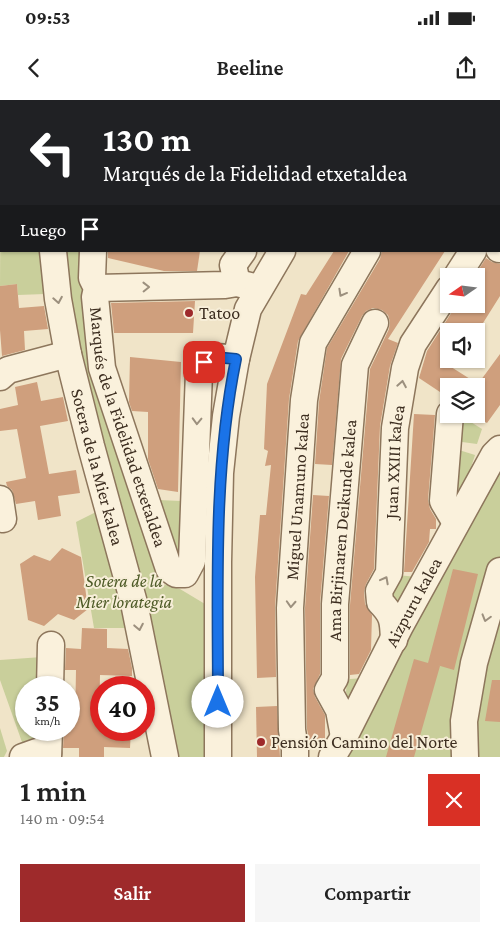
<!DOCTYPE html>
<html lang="es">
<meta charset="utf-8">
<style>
:root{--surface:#fff;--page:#f6f6f6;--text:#222;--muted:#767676;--accent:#9e2a2b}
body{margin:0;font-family:"Crimson Pro",serif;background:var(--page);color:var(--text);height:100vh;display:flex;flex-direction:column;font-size:19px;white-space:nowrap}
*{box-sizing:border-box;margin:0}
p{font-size:16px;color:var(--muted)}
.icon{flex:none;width:28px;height:28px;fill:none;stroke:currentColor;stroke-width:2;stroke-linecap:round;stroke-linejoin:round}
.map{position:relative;height:657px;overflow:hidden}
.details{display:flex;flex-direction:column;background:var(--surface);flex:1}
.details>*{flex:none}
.hud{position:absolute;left:0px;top:0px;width:500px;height:152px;box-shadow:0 1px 4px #0004;background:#202124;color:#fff;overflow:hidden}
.needle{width:32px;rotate:256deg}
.buttons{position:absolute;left:440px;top:168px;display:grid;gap:10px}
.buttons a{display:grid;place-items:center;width:45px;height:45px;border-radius:0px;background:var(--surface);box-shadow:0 1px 4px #0004;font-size:25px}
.speed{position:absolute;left:15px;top:576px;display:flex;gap:10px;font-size:25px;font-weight:700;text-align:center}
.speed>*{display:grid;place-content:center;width:65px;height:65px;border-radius:50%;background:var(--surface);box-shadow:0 1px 4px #0004;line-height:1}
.speed small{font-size:12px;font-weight:400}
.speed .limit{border:8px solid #d22;background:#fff;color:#111}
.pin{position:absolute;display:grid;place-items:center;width:42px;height:42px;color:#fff;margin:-21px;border-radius:10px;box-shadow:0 2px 8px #0006}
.me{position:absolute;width:55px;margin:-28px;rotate:0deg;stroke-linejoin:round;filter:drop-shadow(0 0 4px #0008)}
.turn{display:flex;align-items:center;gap:18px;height:105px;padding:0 20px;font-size:22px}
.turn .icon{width:65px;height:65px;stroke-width:2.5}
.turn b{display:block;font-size:35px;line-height:42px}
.then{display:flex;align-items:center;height:48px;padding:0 20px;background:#0003;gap:10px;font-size:19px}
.round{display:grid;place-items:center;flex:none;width:52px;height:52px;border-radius:0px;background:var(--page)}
.head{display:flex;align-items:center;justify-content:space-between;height:85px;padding:0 20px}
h1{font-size:30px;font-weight:600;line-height:38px}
.primary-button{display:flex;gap:10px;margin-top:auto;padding:10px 20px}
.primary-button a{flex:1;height:58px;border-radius:0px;background:var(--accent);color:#fff;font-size:20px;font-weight:600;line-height:58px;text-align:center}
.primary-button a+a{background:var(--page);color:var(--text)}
.status{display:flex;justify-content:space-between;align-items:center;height:35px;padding:0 25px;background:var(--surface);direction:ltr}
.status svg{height:14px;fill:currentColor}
header{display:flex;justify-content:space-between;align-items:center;height:65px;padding:0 20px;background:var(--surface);font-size:22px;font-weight:600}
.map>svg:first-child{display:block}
.green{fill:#c9cf9b}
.building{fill:#cf9f7d}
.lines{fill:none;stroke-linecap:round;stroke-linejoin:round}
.minor-casing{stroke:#8d765c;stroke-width:29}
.minor{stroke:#faf1dc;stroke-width:26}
.oneway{stroke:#9c907e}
.route-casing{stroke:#114b97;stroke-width:12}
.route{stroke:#1a73e8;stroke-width:9}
.poi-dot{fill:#9e2a2b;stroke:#f7eed8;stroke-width:2}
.labels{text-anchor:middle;stroke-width:4;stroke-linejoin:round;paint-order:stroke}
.poi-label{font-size:18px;fill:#3d2e20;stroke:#f7eed8;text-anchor:start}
.street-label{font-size:18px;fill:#3d2e20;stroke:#f7eed8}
.park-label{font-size:18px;font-style:italic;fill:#4d5a26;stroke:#f7eed8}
</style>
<div class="status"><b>09:53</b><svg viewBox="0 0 49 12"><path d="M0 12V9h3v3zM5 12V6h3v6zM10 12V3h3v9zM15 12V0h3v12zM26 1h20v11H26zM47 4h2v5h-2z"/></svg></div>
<header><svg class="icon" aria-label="back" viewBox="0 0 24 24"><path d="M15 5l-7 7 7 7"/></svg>Beeline<svg class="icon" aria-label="share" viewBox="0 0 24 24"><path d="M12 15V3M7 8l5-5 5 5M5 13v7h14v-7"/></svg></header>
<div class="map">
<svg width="500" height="657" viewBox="0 0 500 657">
<rect width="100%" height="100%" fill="#f0e4c8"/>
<g class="green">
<polygon points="0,0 103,0 1,2"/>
<polygon points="1,18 1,151 43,151 45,194 18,195 17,184 0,186"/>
<polygon points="60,151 93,151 101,279 159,483 180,489 210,507 211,657 169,657 143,528 94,528 76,422 114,403 77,271"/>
<polygon points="466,319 482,329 477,344 462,342 459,340 458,334"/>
<polygon points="459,350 475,355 467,380 457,398 455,378"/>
<polygon points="500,369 500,657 332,657"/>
<polygon points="158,400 181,401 179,460"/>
<path d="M397,475L417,477L402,501L395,503C389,495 394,484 397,475Z"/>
<polygon points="42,557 42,587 26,588 26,630 42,630 42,640 23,645 0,580 0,560"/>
<polygon points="365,578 354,597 348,600 346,592 347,581 350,579"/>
<polygon points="0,628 7,651 4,657 0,657"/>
</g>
<g class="building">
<polygon points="108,151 200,151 197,171 164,171 108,158"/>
<polygon points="334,151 349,151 298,241 289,299 275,507 276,577 257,578 255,477 260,415 266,415 271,365 265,366 268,351 264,349 267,284 301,194 306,195"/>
<polygon points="382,151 445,151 388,239 398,243 390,266 380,326 374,469 366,484 364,492 365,504 372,515 371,550 359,574 350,575 350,505 370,269 389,229 390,222 388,215 382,210 373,208 366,211 362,216 341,259 332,365 315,364 319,302 327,248 380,159"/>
<polygon points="486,158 492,162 500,164 500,196 478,231 449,231 448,265 478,284 500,254 500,305 487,323 476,316 476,286 449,286 449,298 419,278 427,251 457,204 476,204 476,174"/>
<polygon points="17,184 19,208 44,206 48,229 24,231 25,250 2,256 0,230 0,186"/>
<polygon points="195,201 193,233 114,233 111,203"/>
<polygon points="130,257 181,262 178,392 158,389 148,359 148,312 132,311 129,302"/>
<polygon points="37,282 41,301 63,297 68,321 40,326 49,374 76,370 80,393 58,396 61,416 38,420 35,401 16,404 12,390 7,386 6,382 26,378 17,329 0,331 0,309 18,305 15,287"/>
<polygon points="414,314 435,315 428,400 430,409 436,419 436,429 430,429 429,442 412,472 404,472"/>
<polygon points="313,395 329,396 320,503 320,574 313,589 315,597 325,615 325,639 322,645 310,645 307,629 305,508"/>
<polygon points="62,448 81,457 88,509 74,520 58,514 44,526 28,520 20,464 34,455 50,461"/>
<polygon points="453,469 478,474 454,570 437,565 440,566 414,657 386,657 414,559 428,563"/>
<polygon points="82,528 107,529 107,548 128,549 132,568 132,576 100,575 99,623 101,623 101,630 131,630 130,648 104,647 104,657 79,657 79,648 63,648 64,630 69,630 69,624 75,624 76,570 65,570 66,548 81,549"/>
<polygon points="492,580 500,580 500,622 485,621"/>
<polygon points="277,606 280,657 257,657 256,607"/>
</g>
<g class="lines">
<g class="minor-casing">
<g id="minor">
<polyline points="188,0 192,1"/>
<polyline points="123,1 124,0"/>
<polyline points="377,1 378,0"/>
<polyline points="499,149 500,149"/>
<path id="s1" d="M53,151L58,199L68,254L91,346L134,503L165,657"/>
<path id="s2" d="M93,151L92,178L97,188L95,197L102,268L169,469L176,474H185L192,461L199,272C209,253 217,257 236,259"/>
<polyline points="457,176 473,151"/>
<polyline points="237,183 233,165 243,151"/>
<polyline points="97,188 225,185 237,183 259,188"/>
<polyline points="0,277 8,270 68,254"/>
<polyline points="450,314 443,401 456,423"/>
<polyline points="0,399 3,419"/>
<path id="s3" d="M394,540C393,522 394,516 380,502L379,491L389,473L395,328L405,268L413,244L449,189"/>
<polyline points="50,588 51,545"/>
<path id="s4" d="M344,637L339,610L328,590L335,578V504L355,265L375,223"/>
<polyline points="23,657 37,652 48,653"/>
<polyline points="48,657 49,630"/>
<polyline points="218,657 218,462 220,373 226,316 236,259 248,209 282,151"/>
<path id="s5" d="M295,657V649L292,630L290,508L304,300L313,243L367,151"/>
<path id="s6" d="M332,657L344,637L400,526L494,355L500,349"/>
<polyline points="465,657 464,621 474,563 500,471"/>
</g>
</g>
<use href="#minor" class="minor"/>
</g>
<defs><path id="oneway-chevron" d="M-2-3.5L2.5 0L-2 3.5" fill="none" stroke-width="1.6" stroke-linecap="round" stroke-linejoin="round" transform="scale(1.25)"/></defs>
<g class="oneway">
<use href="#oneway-chevron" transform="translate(146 187) rotate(-1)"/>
<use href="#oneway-chevron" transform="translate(342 193) rotate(119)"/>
<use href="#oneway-chevron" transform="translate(58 200) rotate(80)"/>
<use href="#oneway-chevron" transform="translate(402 284) rotate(-80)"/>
<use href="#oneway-chevron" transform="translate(197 321) rotate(92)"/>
<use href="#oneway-chevron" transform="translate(385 480) rotate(-62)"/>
<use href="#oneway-chevron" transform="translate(291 504) rotate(93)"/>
<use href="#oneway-chevron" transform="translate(486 518) rotate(106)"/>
<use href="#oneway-chevron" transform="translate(139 527) rotate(79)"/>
</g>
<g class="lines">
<g class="route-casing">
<path id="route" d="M204,262L214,257L236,259C213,371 218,488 218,602"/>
</g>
<use href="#route" class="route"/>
</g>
<g class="poi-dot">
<circle cx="189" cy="213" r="5"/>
<circle cx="261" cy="642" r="5"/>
</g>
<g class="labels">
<g class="poi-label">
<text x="199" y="219">Tatoo</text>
<text x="271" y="648">Pensión Camino del Norte</text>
</g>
<g class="street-label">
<text dy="6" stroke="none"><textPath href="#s2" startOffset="182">Marqués de la Fidelidad etxetaldea</textPath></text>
<text dy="6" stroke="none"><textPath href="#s3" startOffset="185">Juan XXIII kalea</textPath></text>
<text dy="6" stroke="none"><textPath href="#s1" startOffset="221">Sotera de la Mier kalea</textPath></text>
<text dy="6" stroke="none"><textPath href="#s5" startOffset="261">Miguel Unamuno kalea</textPath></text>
<text dy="6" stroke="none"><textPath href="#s4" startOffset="212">Ama Birjinaren Deikunde kalea</textPath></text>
<text dy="6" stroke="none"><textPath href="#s6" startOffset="175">Aizpuru kalea</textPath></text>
</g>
<g class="park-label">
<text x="124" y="487">Sotera de la<tspan x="124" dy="21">Mier lorategia</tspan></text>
</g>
</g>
</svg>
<div class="buttons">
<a><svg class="needle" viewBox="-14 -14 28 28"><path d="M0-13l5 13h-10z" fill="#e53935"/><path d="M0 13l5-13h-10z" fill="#767676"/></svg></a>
<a><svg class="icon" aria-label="sound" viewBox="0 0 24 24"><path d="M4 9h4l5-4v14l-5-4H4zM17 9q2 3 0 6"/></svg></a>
<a><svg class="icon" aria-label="layers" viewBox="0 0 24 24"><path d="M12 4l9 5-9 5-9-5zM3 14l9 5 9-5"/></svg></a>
</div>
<div class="speed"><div>35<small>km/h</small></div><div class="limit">40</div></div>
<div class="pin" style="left:204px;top:262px;background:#d93025"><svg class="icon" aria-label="arrive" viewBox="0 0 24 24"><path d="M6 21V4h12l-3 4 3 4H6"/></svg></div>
<svg class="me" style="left:218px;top:602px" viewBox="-20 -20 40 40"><circle r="19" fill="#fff"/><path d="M0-13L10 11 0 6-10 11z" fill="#1a73e8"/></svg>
<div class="hud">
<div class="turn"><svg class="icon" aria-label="left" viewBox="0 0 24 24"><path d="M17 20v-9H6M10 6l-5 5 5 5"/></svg><div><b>130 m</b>Marqués de la Fidelidad etxetaldea</div></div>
<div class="then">Luego<svg class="icon" aria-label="arrive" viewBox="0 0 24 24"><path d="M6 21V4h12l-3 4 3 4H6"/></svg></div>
</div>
</div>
<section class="details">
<div class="head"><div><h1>1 min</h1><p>140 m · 09:54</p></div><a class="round" style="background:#d93025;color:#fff"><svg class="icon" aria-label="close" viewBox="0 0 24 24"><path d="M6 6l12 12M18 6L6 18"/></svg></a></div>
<div class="primary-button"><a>Salir</a><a>Compartir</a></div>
</section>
